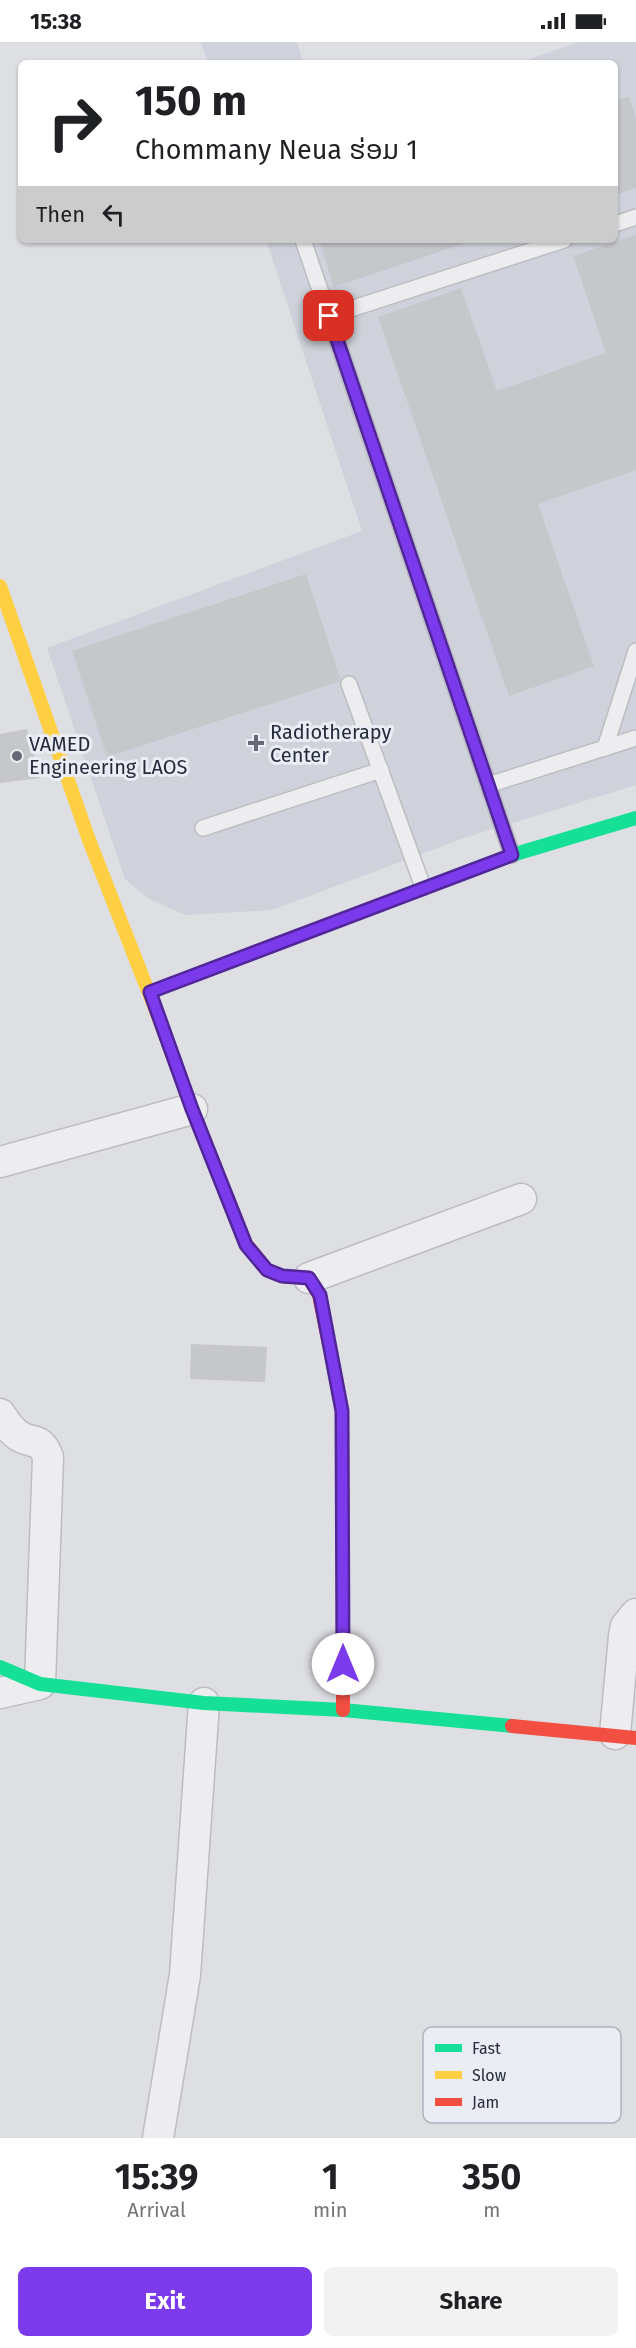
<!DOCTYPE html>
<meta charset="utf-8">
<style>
:root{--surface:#fff;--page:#f2f2f2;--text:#202124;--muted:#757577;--accent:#7c3aed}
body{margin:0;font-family:"Fira Sans","Noto Sans Lao",sans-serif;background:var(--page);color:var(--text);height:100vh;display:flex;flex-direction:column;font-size:22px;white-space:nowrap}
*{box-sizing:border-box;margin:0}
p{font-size:20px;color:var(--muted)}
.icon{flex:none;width:33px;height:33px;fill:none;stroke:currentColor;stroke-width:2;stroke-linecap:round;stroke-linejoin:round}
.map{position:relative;height:2096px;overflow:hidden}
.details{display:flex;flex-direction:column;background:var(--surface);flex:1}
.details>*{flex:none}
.banner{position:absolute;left:18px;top:18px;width:600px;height:183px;border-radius:9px;box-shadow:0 2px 4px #0004;background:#fff;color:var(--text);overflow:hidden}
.pin{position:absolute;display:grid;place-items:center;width:51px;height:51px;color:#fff;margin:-26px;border-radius:12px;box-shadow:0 3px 9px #0006}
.me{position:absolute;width:66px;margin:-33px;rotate:0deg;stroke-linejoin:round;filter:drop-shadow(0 0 4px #0008)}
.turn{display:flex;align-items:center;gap:21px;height:126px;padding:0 18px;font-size:27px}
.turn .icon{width:78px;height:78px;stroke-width:2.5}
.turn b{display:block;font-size:42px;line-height:51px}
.then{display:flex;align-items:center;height:57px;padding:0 18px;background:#0003;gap:12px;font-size:22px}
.eta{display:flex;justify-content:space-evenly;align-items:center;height:102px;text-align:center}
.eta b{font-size:36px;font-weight:700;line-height:42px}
.button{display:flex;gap:12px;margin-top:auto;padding:12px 18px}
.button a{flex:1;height:69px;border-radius:9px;background:var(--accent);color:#fff;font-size:24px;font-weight:700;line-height:69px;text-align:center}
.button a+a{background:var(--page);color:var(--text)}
.status{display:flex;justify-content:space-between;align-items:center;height:42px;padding:0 30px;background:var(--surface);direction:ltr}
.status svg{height:16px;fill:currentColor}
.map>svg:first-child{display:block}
.built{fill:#cfd2da}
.building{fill:#c6c7cb}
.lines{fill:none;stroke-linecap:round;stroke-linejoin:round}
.lane-casing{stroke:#bcbdc1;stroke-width:18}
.street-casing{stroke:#bcbdc1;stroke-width:33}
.lane{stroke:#ededf0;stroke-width:15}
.street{stroke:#ededf0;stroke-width:30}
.fast{stroke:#16e098;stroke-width:14}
.slow{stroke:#ffcf43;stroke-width:14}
.jam{stroke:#f24e42;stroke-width:14}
.route-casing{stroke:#51269a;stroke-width:15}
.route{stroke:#7c3aed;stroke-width:10}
.poi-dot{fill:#666a76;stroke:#eaedf4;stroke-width:2}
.labels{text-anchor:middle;stroke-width:6;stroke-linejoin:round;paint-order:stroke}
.poi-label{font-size:20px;fill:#252b3c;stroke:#eaedf4;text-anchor:start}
.key{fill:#eaedf4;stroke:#afb3bd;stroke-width:1.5}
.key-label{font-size:16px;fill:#252b3c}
</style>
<div class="status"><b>15:38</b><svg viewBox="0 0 49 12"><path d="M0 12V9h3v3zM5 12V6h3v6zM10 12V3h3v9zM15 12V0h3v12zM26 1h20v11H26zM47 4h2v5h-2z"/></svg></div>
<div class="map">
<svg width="636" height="2096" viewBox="0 0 636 2096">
<rect width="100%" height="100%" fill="#dedfe3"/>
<g class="built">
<polygon points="201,0 297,0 303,21 208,21"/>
<polygon points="579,0 636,0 636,743 464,796 272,868 186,873 149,857 125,837 47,606 362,489 266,198 615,198 615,21 518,21"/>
</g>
<g class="building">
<polygon points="629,54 636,76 636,146 615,153 615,59"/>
<polygon points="636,193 636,428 538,462 594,624 509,654 378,275 461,246 497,349 606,311 573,214"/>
<polygon points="319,198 475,198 334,245"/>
<polygon points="306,532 341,639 107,715 72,609"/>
<polygon points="27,687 40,736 0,741 0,692"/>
<polygon points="191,1302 267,1305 265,1340 190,1337"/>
</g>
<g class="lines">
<g class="lane-casing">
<g id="lane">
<polyline points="615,182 636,175"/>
<polyline points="303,198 512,813"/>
<polyline points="329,274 564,198"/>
<polyline points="349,642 423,845"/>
<polyline points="605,706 636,609"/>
<polyline points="488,743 636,696"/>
<polyline points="203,786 381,728"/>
</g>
</g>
<g class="street-casing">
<g id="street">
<polyline points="0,1120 192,1067"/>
<polyline points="309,1236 521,1157"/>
<path d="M0,1372C5,1380 11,1389 19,1394C34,1403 40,1394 48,1415L40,1642L0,1651"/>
<polyline points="615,1692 624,1594 626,1584 636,1572"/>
<polyline points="158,2096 185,1933 204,1661"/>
</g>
</g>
<use href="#lane" class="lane"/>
<use href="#street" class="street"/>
<g class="fast">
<polyline points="400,855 512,813 636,776"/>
<polyline points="0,1625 40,1642 204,1661 343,1668 512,1684"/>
</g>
<g class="slow">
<polyline points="0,544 89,798 163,987"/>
<polyline points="150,950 400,855"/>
<polyline points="329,1302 342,1369 343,1561"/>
</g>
<g class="jam">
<polyline points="163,987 192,1067 246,1202 267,1228 282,1234 309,1236 319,1253 329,1302"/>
<polyline points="343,1561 343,1668"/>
<polyline points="512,1684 636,1696"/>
</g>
</g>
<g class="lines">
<g class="route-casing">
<polyline id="route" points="329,274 512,813 150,950 192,1067 246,1203 267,1228 282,1234 309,1236 320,1253 342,1369 343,1622"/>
</g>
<use href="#route" class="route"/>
</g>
<g class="poi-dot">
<path d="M253 692h6v6h6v6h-6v6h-6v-6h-6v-6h6z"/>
<circle cx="17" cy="714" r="6"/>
</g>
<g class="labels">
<g class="poi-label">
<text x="270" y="697">Radiotherapy<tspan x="270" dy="23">Center</tspan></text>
<text x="29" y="709">VAMED<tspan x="29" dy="23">Engineering LAOS</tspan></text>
</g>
</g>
<rect x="423" y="1985" width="198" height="96" rx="9" class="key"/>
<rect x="435" y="2002" width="27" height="8" fill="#16e098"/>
<rect x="435" y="2029" width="27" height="8" fill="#ffcf43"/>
<rect x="435" y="2056" width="27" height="8" fill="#f24e42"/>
<g class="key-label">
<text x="472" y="2012">Fast</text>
<text x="472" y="2039">Slow</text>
<text x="472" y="2066">Jam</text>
</g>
</svg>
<div class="pin" style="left:329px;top:274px;background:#d93025"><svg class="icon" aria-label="arrive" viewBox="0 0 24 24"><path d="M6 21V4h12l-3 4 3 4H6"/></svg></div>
<svg class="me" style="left:343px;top:1622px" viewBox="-20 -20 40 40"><circle r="19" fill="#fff"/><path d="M0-13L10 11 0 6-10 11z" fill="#7c3aed"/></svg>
<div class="banner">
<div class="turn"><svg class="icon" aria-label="right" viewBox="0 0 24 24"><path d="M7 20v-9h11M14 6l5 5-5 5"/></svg><div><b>150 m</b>Chommany Neua ຮ່ອມ 1</div></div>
<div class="then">Then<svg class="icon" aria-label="left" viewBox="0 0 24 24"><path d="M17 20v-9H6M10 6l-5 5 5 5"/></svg></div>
</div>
</div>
<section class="details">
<div class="eta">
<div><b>15:39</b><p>Arrival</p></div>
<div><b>1</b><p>min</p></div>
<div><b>350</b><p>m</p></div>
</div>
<div class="button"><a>Exit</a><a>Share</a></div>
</section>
